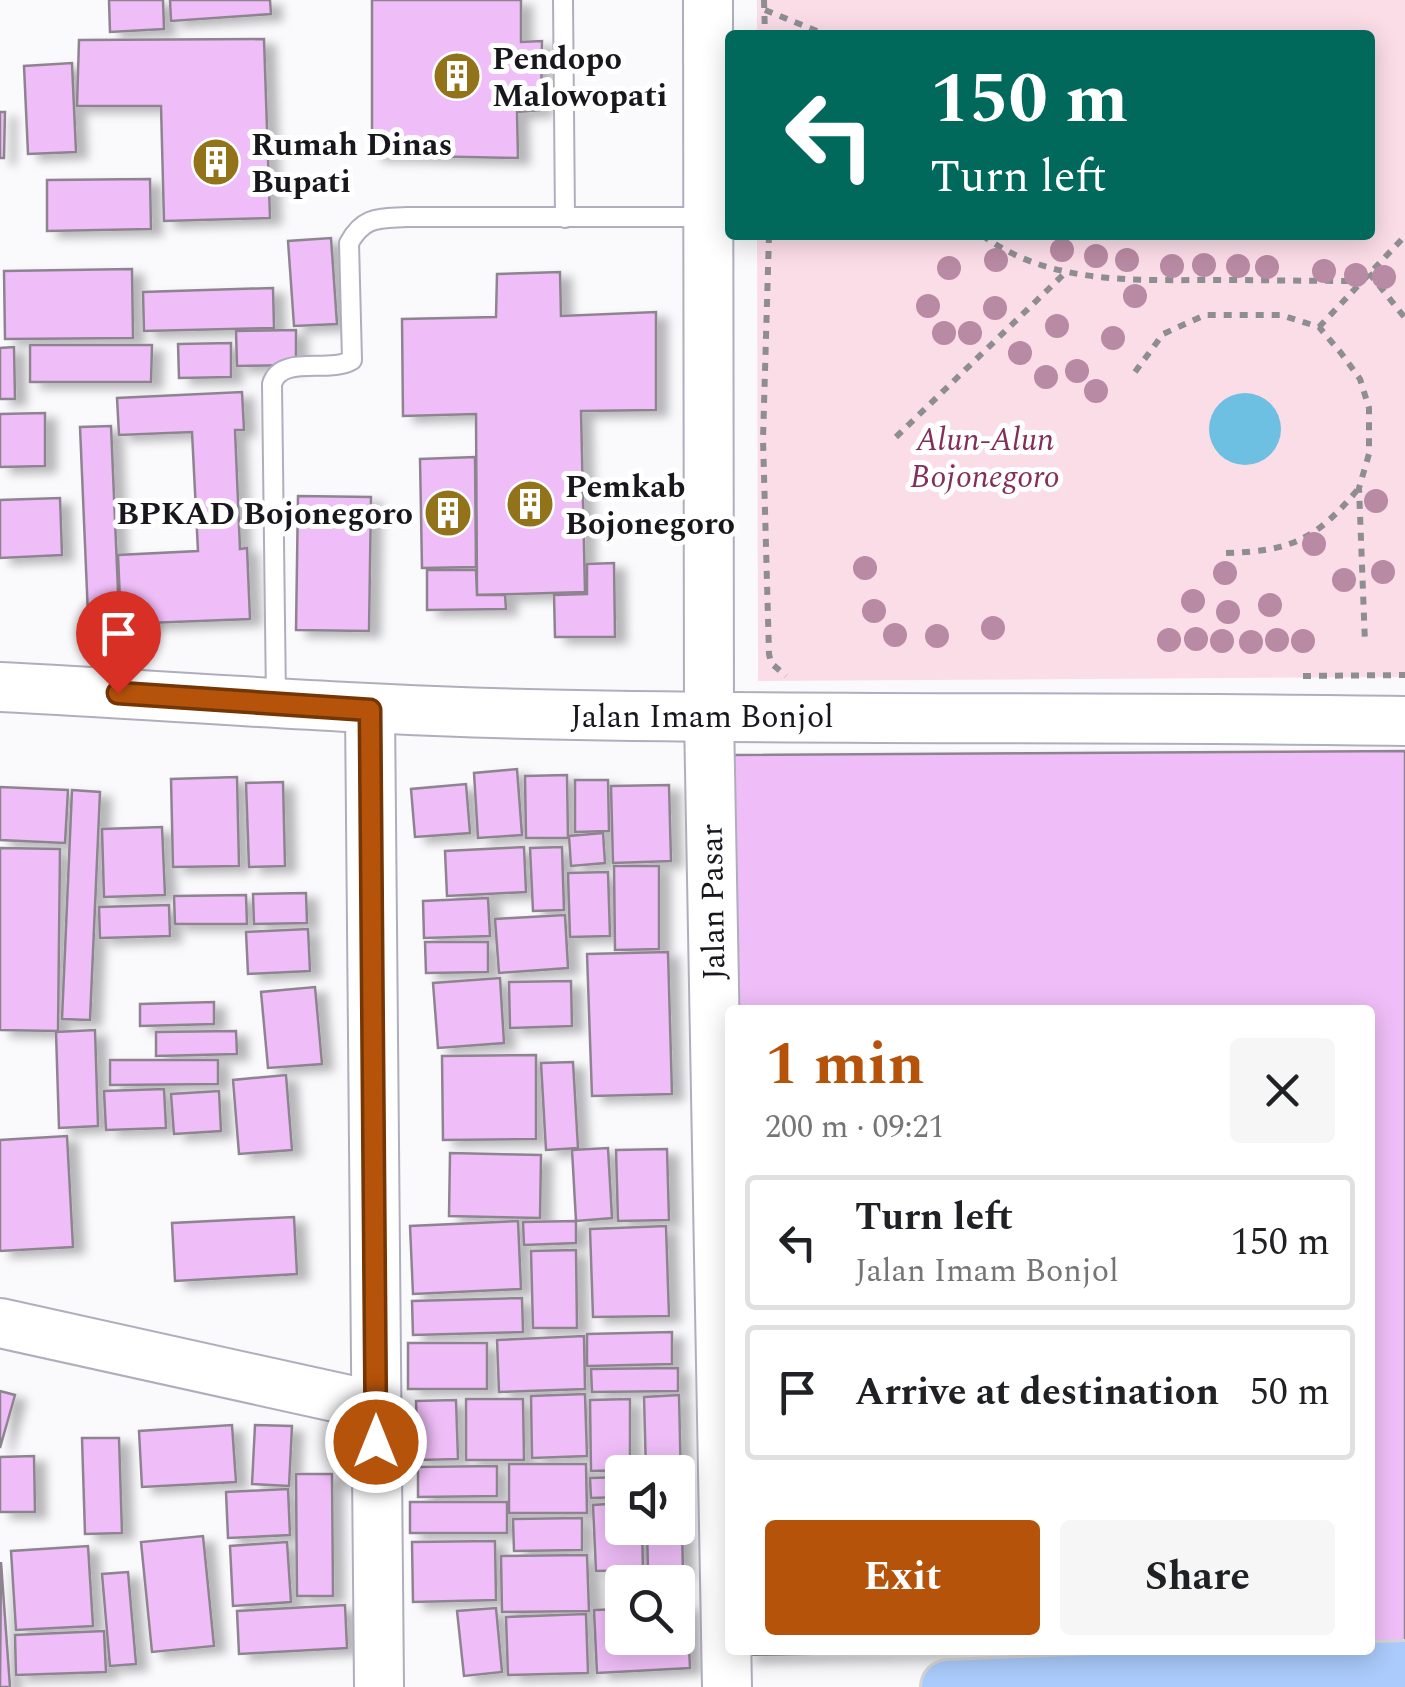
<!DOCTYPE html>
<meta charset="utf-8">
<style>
:root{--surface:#fff;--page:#f6f6f6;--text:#202124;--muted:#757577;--line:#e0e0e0;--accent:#b45309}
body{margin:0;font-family:Spectral,serif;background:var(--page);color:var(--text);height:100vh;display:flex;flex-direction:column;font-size:38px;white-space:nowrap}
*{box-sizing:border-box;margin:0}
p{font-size:32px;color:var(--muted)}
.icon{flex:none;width:55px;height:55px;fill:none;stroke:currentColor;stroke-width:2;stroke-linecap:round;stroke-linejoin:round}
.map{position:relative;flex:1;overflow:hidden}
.drawer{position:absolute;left:725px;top:1005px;width:650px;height:650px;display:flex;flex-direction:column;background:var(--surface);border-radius:10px;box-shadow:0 5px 25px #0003}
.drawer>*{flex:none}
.hud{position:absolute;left:725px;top:30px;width:650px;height:210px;border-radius:10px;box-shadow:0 5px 25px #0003;background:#00695c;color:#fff;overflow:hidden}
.tools{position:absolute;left:605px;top:1455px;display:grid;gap:20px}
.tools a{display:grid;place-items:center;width:90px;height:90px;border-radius:10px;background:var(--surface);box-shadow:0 5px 25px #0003;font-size:50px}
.pin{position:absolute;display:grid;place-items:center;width:85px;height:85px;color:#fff;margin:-102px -42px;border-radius:50% 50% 50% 0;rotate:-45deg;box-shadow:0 0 10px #0007}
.pin .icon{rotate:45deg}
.me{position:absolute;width:110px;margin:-55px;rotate:0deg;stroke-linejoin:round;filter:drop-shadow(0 0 8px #0008)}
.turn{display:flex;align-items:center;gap:35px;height:210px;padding:0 40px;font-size:45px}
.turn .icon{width:130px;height:130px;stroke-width:2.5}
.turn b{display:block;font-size:70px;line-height:85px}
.round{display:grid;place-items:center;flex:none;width:105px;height:105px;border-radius:10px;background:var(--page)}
.overview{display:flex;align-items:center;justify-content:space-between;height:170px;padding:0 40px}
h1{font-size:60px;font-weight:700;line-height:75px;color:var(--accent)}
.button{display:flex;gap:20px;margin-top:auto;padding:20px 40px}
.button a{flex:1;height:115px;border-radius:10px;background:var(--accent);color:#fff;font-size:40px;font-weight:700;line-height:115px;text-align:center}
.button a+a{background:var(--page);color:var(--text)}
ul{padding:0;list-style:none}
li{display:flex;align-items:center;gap:30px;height:135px;margin:0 20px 15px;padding:0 20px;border:5px solid var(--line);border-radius:10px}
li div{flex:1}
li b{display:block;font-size:38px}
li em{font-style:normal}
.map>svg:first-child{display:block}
.green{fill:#fbdde8}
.water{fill:#6dc0e2}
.building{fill:#efbef8;stroke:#8e8490;stroke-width:2.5;filter:url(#shadow)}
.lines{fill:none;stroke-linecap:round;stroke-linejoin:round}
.lane-casing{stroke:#afaebd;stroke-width:22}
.secondary-casing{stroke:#afaebd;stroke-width:52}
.primary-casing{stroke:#d5d5d6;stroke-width:58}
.path{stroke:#8e8e92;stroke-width:6;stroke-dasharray:8 8;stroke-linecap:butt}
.lane{stroke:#fff;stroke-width:18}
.secondary{stroke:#fff;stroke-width:48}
.primary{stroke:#aacbfb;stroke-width:52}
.tree{fill:#b98aa3}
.route-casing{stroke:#753606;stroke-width:25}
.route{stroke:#b45309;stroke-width:18}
.labels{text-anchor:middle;stroke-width:10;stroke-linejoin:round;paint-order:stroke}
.poi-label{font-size:32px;font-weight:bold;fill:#17171d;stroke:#fff;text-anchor:start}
.park-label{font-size:32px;font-style:italic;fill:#832f59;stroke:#fff}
.street-label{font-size:32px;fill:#17171d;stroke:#fff}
</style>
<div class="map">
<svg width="1405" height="1687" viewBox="0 0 1405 1687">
<defs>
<filter id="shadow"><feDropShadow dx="11" dy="6" stdDeviation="5" flood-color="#0004"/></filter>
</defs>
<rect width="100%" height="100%" fill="#fafafd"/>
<polygon class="green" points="757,0 1405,0 1405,677 758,681 757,235 1370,235 1370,35 757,35"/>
<circle class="water" cx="1245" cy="429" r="36"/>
<g class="building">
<polygon points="109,0 163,0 164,29 110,32"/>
<polygon points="170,0 270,0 271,14 171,21"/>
<polygon points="372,0 521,0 521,42 542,41 541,110 517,112 518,158 372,155"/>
<polygon points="264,39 270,218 164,221 161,106 77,106 79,40"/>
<polygon points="72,63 76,152 28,154 24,66"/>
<polygon points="0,112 5,112 4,158 0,158"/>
<polygon points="150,179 151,229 47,231 47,180"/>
<polygon points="331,238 337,324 294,326 288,241"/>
<polygon points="132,269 133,338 5,339 4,271"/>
<polygon points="560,272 561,316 656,312 656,410 581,411 585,592 477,595 476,414 403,416 402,319 496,317 497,274"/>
<polygon points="273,288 274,328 144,331 143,292"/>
<polygon points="296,330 296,365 237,366 236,331"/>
<polygon points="231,343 231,377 179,378 178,344"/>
<polygon points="30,345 152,345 151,382 30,382"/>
<polygon points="14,347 15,399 0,399 0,348"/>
<polygon points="242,392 244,430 235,430 240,549 247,548 250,619 121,624 118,555 198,551 192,432 119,435 117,398"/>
<polygon points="45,413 45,466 0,467 0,414"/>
<polygon points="111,426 120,638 89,639 80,427"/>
<polygon points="475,457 476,567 422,568 420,459"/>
<polygon points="298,496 371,497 369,631 296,630"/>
<polygon points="60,498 62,555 0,558 0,500"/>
<polygon points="614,563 615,637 555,637 554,595 587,594 587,564"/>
<polygon points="427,570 476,570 477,595 505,595 506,609 427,610"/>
<polygon points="1405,751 1405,1644 1370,1644 1370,1010 735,1010 731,755"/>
<polygon points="517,769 522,835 478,838 474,773"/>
<polygon points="567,775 568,838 526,838 525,776"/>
<polygon points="237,777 239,866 173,867 171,779"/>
<polygon points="575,780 608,780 609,831 575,832"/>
<polygon points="283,782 285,866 249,867 246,783"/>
<polygon points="466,784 470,833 415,837 411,789"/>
<polygon points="669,785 671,861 613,863 611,786"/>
<polygon points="0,787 68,790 65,843 0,840"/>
<polygon points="72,790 100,792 90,1020 62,1019"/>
<polygon points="162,827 165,895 104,897 102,829"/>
<polygon points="603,833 605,863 571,866 569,836"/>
<polygon points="524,847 526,892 447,896 445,851"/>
<polygon points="562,847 564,910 533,911 530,848"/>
<polygon points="0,848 60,849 58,1031 0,1030"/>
<polygon points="614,866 659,866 659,949 615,950"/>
<polygon points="608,872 610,936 570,937 568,873"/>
<polygon points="306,893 307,923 254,924 253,894"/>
<polygon points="246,895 247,924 175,924 174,896"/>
<polygon points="488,898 490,936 424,938 423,901"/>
<polygon points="169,905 170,936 100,938 99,907"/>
<polygon points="565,915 568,968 499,973 495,919"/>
<polygon points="308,929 310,971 248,974 246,932"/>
<polygon points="425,942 488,942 488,972 426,973"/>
<polygon points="668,952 672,1094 592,1096 587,954"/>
<polygon points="500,978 504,1043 438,1048 433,983"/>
<polygon points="571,981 572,1026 510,1028 509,982"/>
<polygon points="315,987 322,1064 268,1068 261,992"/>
<polygon points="214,1002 214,1024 140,1026 140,1004"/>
<polygon points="95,1030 98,1126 59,1128 56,1032"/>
<polygon points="236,1031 237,1054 156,1056 156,1032"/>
<polygon points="536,1055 536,1139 443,1140 442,1056"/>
<polygon points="110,1060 218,1060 218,1084 110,1085"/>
<polygon points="573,1062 578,1148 546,1150 541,1063"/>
<polygon points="286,1075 292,1150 239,1154 233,1080"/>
<polygon points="164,1089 166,1128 106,1130 104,1091"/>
<polygon points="219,1091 221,1131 174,1134 171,1094"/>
<polygon points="67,1136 73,1247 0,1251 0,1140"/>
<polygon points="608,1148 612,1218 576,1221 572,1150"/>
<polygon points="667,1149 669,1220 618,1221 616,1150"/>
<polygon points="450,1153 541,1155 540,1218 449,1216"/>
<polygon points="294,1217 297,1274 175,1281 172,1223"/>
<polygon points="518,1221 521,1289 413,1294 410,1226"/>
<polygon points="576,1221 576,1243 524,1245 523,1222"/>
<polygon points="666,1226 669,1316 593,1317 590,1229"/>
<polygon points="576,1250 577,1328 533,1328 531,1251"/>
<polygon points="522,1298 523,1332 413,1335 412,1301"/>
<polygon points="672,1332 672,1364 587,1366 587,1334"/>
<polygon points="584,1336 585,1389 499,1392 497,1340"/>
<rect x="408" y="1343" width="79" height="46"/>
<polygon points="678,1368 678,1391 592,1392 591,1369"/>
<polygon points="0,1391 15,1395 0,1448"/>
<polygon points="585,1394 587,1456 532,1458 531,1396"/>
<polygon points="679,1395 683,1572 648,1573 647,1528 678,1528 678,1472 646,1472 644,1397"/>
<polygon points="466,1399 523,1399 524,1460 466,1460"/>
<polygon points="630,1399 630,1470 591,1471 590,1400"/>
<polygon points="456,1400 458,1459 418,1460 416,1401"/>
<polygon points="232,1425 236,1482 142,1487 139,1431"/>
<polygon points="255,1425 292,1426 289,1486 252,1484"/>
<polygon points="82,1438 119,1438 122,1533 85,1534"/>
<polygon points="34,1456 35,1512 0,1512 0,1457"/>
<polygon points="509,1464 586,1464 587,1513 509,1513"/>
<polygon points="497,1466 497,1496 418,1497 418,1467"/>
<polygon points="296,1474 332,1474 333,1596 297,1596"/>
<polygon points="622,1477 622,1497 591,1498 590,1478"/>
<polygon points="288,1489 290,1535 228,1538 226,1492"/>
<rect x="410" y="1502" width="97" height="31"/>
<polygon points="622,1503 622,1528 642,1528 643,1570 596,1571 593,1505"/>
<polygon points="582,1518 582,1550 514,1551 513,1519"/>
<polygon points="203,1536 214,1646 152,1652 141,1542"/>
<polygon points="495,1541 496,1600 413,1602 412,1542"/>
<polygon points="287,1542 291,1602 233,1606 230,1546"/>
<polygon points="88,1546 93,1626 16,1630 11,1551"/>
<polygon points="587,1555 589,1611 502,1612 501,1556"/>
<polygon points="1,1562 10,1687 0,1687"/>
<polygon points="128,1572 136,1664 110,1666 102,1574"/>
<polygon points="345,1605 347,1648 239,1654 237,1611"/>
<polygon points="687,1605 690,1668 597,1673 594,1610 622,1609 622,1638 678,1638 678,1606"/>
<polygon points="496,1608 502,1672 464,1676 457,1611"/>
<polygon points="586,1614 588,1673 508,1675 506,1617"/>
<polygon points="104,1631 106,1672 16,1675 15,1635"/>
<polygon points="746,1650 1039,1650 746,1655"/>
</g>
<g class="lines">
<g class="lane-casing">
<g id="lane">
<polyline points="563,0 565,218"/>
<path d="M276,699L272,384C281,354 329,374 352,360L349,243C364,216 378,219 407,217H708"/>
</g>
</g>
<g class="secondary-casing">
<g id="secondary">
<polyline points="708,0 709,716 727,1687"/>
<path d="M0,687C176,696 352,710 528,714C820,721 1113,716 1405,721"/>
<polyline points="370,710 379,1687"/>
<polyline points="0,1323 376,1406"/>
</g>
</g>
<g class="primary-casing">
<polyline id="primary" points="948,1687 1405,1668"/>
</g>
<g class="path">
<polyline points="764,0 765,35"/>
<polyline points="765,10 827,35"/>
<polyline points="769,235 763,439 769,654 771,663 786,676"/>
<path d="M982,235C1049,285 1135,280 1214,280C1263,280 1312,281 1361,281"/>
<polyline points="1369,273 1405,318"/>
<polyline points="1319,327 1405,236"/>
<polyline points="1135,372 1163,334 1205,315 1281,315 1319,327 1341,353 1360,379 1369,408 1369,454 1359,488 1365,643"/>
<polyline points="896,437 1065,273"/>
<path d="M1226,553C1291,551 1316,540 1358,489"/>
<polyline points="1303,676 1405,675"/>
</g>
<use href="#lane" class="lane"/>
<use href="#secondary" class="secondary"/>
<use href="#primary" class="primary"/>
</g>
<g class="tree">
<circle cx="1062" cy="250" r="12"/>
<circle cx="1096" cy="256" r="12"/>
<circle cx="996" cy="260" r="12"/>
<circle cx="1127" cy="260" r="12"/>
<circle cx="1204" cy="265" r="12"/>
<circle cx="1172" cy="266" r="12"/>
<circle cx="1238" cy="266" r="12"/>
<circle cx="1267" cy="267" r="12"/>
<circle cx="949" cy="268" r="12"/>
<circle cx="1324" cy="271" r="12"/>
<circle cx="1356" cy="275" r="12"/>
<circle cx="1384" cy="277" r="12"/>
<circle cx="1135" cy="296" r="12"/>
<circle cx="928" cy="306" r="12"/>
<circle cx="995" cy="308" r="12"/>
<circle cx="1057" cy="326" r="12"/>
<circle cx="944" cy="333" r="12"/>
<circle cx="970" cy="333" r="12"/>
<circle cx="1113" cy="338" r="12"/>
<circle cx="1020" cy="353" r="12"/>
<circle cx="1077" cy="371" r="12"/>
<circle cx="1046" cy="377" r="12"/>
<circle cx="1096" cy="391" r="12"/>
<circle cx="1376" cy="501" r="12"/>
<circle cx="1314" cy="544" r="12"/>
<circle cx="865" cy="568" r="12"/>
<circle cx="1383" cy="572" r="12"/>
<circle cx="1225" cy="573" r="12"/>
<circle cx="1344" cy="580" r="12"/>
<circle cx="1193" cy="601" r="12"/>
<circle cx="1270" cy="605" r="12"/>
<circle cx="874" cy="611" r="12"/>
<circle cx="1228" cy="612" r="12"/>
<circle cx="993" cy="628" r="12"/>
<circle cx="895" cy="635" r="12"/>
<circle cx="937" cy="636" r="12"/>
<circle cx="1196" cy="639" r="12"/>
<circle cx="1169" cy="640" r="12"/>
<circle cx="1277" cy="640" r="12"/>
<circle cx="1222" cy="641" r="12"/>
<circle cx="1303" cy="641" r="12"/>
<circle cx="1251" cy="642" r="12"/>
</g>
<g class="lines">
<g class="route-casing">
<polyline id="route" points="118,693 370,710 376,1442"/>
</g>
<use href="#route" class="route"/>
</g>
<defs>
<g id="building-disc" transform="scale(2.5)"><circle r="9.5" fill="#927319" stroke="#fff"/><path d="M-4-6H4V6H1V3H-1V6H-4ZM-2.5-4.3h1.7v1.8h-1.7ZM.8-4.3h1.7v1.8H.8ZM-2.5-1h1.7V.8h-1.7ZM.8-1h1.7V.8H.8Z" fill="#fff"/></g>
</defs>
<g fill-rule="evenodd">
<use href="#building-disc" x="457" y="76"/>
<use href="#building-disc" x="216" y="162"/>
<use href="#building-disc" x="530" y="504"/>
<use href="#building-disc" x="448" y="513"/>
</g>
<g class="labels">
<g class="poi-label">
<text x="492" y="69">Pendopo<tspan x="492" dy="37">Malowopati</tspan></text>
<text x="251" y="155">Rumah Dinas<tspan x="251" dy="37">Bupati</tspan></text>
<text x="565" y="497">Pemkab<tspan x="565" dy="37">Bojonegoro</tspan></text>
<text x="413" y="524" text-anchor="end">BPKAD Bojonegoro</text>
</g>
<g class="park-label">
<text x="985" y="450">Alun-Alun<tspan x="985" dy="37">Bojonegoro</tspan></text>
</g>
<g class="street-label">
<text x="702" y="727">Jalan Imam Bonjol</text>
<text transform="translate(712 902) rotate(-91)" y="11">Jalan Pasar</text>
</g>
</g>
</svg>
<div class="tools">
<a><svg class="icon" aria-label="sound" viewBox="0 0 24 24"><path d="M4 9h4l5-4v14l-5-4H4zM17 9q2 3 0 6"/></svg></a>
<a><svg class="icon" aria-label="search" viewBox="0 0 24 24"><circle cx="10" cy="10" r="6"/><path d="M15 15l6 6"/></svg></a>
</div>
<div class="pin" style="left:118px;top:693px;background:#d93025"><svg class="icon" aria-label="arrive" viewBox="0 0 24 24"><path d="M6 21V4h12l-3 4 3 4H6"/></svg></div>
<svg class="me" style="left:376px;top:1442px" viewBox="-20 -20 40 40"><circle r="17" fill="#b45309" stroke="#fff" stroke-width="3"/><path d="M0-11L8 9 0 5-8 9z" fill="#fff"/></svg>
<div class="hud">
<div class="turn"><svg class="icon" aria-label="left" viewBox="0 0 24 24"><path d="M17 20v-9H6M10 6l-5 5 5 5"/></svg><div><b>150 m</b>Turn left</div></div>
</div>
<section class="drawer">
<div class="overview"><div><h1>1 min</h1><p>200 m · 09:21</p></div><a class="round"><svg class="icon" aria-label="close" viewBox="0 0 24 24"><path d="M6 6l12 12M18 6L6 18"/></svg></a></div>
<ul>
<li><svg class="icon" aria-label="left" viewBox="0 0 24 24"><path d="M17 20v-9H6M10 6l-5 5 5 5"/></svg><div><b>Turn left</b><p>Jalan Imam Bonjol</p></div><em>150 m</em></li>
<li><svg class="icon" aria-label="arrive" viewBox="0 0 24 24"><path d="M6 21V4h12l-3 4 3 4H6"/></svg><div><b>Arrive at destination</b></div><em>50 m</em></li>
</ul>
<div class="button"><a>Exit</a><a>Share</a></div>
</section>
</div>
